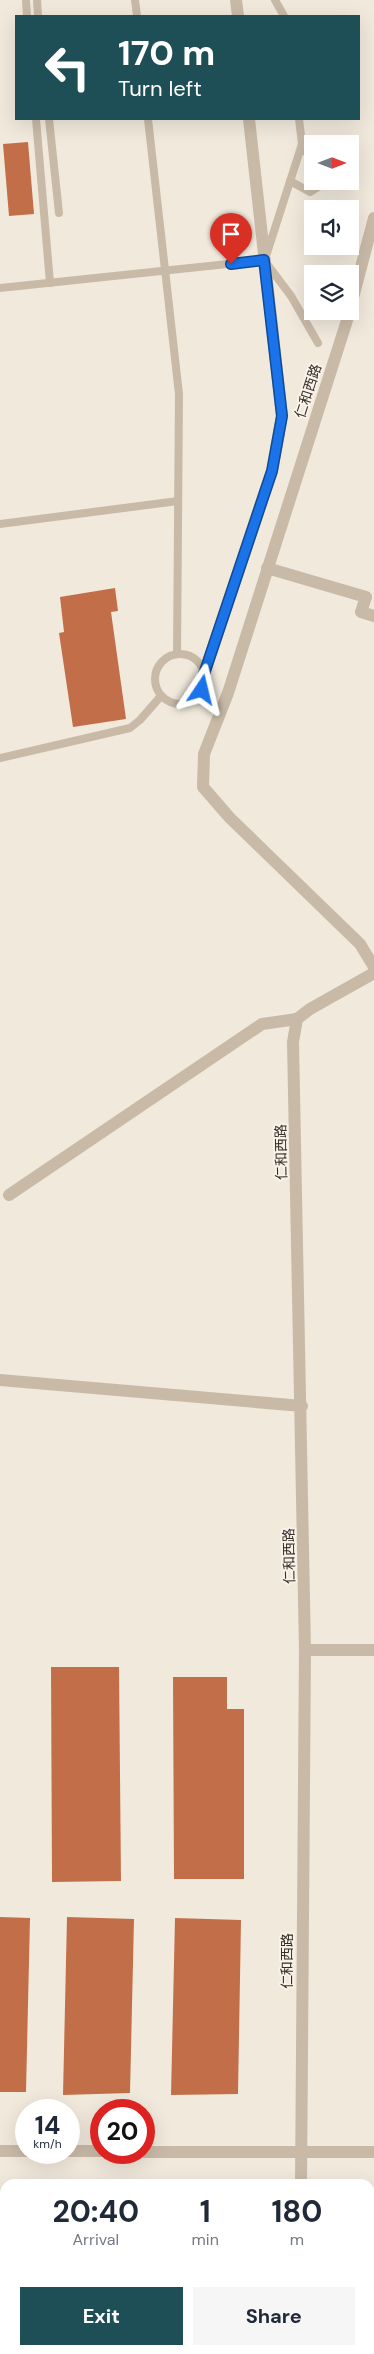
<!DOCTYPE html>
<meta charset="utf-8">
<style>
:root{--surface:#fff;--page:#f6f6f7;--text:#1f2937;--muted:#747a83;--accent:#1f4f56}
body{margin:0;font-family:"DM Sans","Noto Sans SC",sans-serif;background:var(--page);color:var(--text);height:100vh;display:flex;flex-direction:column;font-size:19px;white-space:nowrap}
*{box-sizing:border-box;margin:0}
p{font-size:16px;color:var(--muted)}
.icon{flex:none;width:28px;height:28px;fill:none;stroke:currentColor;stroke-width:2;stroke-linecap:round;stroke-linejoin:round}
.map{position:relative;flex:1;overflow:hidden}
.sheet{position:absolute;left:0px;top:2179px;width:375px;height:176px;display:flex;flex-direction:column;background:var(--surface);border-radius:15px 15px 0 0;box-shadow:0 5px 20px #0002}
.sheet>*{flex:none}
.banner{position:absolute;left:15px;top:15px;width:345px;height:105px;border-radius:0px;box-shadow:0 5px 20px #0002;background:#1f4f56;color:#fff;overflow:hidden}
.needle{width:32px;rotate:90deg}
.tools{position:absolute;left:304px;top:135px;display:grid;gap:10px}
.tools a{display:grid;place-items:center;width:55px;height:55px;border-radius:0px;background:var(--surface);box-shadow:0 5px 20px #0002;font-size:25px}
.speed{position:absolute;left:15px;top:2099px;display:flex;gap:10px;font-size:25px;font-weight:700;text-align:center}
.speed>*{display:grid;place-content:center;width:65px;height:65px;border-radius:50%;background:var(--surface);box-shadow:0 5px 20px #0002;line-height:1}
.speed small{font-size:12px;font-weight:400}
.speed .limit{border:8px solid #d22;background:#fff;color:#111}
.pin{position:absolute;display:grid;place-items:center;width:42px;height:42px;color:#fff;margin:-51px -21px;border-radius:50% 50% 50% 0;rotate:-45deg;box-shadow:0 0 5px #0007}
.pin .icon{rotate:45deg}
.me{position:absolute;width:55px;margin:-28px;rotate:10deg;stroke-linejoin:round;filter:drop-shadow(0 0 4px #0008)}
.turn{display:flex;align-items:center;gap:18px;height:105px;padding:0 20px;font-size:22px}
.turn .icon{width:65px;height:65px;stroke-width:2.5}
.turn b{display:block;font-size:35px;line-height:42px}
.eta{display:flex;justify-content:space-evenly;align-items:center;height:85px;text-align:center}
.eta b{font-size:30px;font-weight:700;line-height:35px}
.primary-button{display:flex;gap:10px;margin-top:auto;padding:10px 20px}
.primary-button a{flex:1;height:58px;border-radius:0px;background:var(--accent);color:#fff;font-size:20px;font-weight:700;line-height:58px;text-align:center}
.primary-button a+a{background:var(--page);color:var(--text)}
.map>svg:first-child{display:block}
.building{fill:#c26f49}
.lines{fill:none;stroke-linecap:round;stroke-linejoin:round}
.lane{stroke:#c9baa8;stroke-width:8}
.street{stroke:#c9baa8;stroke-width:12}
.route-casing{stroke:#114b97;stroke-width:12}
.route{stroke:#1a73e8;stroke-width:9}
.labels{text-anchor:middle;stroke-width:4;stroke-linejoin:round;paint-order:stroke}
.street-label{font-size:14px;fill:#362d28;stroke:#f9f2e8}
</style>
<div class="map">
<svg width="374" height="2354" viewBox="0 0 374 2354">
<rect width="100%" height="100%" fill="#f1e9dc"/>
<g class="building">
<polygon points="28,142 34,214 9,216 3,144"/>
<polygon points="115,588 118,611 111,612 126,719 73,727 59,633 64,632 60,597"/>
<polygon points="51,1667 119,1667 121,1881 52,1882"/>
<polygon points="173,1677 227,1677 227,1709 244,1709 244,1879 174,1879"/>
<polygon points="0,1917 30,1918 26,2092 0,2092"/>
<polygon points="67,1917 134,1919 130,2093 63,2095"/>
<polygon points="175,1918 241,1920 238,2094 171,2095"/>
</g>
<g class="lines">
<g class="lane">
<polyline points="26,0 27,16"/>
<polyline points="37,0 38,16"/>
<polyline points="135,0 137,16"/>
<polyline points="275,0 284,16"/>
<polyline points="36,119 50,283"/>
<polyline points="49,119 59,213"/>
<polyline points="148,119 179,394 177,654"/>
<polyline points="302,144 312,163"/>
<polyline points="290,181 310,192 318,187 319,181"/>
<polyline points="267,253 302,144 299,119"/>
<polyline points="267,264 291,296 318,343"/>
<polyline points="0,288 265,260"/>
<polyline points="0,524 178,501"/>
<circle cx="180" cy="679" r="25"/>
<polyline points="0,758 130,728 140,720 161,696"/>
</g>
<g class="street">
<polyline points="236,0 238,16"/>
<polyline points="350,309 374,218"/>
<polyline points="350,311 228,693 204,754 203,787 230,818 360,944 374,967"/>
<polyline points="267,568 366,597 361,612 374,616"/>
<polyline points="204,674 272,471 282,416 249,119"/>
<polyline points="9,1195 262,1024 297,1019"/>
<polyline points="0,1380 302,1406"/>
<polyline points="305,1650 374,1650"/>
<polyline points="0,2151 26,2151"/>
<polyline points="69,2151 101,2151"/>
<polyline points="144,2152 374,2152"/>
<polyline points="301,2184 305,1650 293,1042 297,1019 310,1009 374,973"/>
<polyline points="301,2350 301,2354"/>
</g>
</g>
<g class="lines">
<g class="route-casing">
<polyline id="route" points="202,690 204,674 272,471 282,416 264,260 231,264"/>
</g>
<use href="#route" class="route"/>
</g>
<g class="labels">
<g class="street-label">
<text transform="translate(308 391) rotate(-72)" y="5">仁和西路</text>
<text transform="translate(281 1152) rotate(-91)" y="5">仁和西路</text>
<text transform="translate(289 1556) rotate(-91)" y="5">仁和西路</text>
<text transform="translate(287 1961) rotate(-90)" y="5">仁和西路</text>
</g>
</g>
</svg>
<div class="tools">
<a><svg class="needle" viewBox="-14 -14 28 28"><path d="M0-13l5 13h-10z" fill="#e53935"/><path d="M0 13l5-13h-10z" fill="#747a83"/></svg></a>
<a><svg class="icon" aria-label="sound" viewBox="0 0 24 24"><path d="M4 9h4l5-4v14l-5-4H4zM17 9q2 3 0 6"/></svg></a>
<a><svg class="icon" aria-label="layers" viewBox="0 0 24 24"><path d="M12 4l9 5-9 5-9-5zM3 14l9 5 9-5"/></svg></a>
</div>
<div class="speed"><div>14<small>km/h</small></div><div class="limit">20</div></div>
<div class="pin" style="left:231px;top:264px;background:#d93025"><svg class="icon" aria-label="arrive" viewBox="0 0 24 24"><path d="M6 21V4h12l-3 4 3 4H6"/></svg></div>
<svg class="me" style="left:202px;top:690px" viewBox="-20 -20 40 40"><path d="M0-17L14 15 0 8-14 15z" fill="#1a73e8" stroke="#fff" stroke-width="4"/></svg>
<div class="banner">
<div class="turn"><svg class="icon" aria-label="left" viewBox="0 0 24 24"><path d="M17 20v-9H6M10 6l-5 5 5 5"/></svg><div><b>170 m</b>Turn left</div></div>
</div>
<section class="sheet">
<div class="eta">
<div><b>20:40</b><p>Arrival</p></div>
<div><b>1</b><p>min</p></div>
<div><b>180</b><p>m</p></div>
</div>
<div class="primary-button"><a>Exit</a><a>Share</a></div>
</section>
</div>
